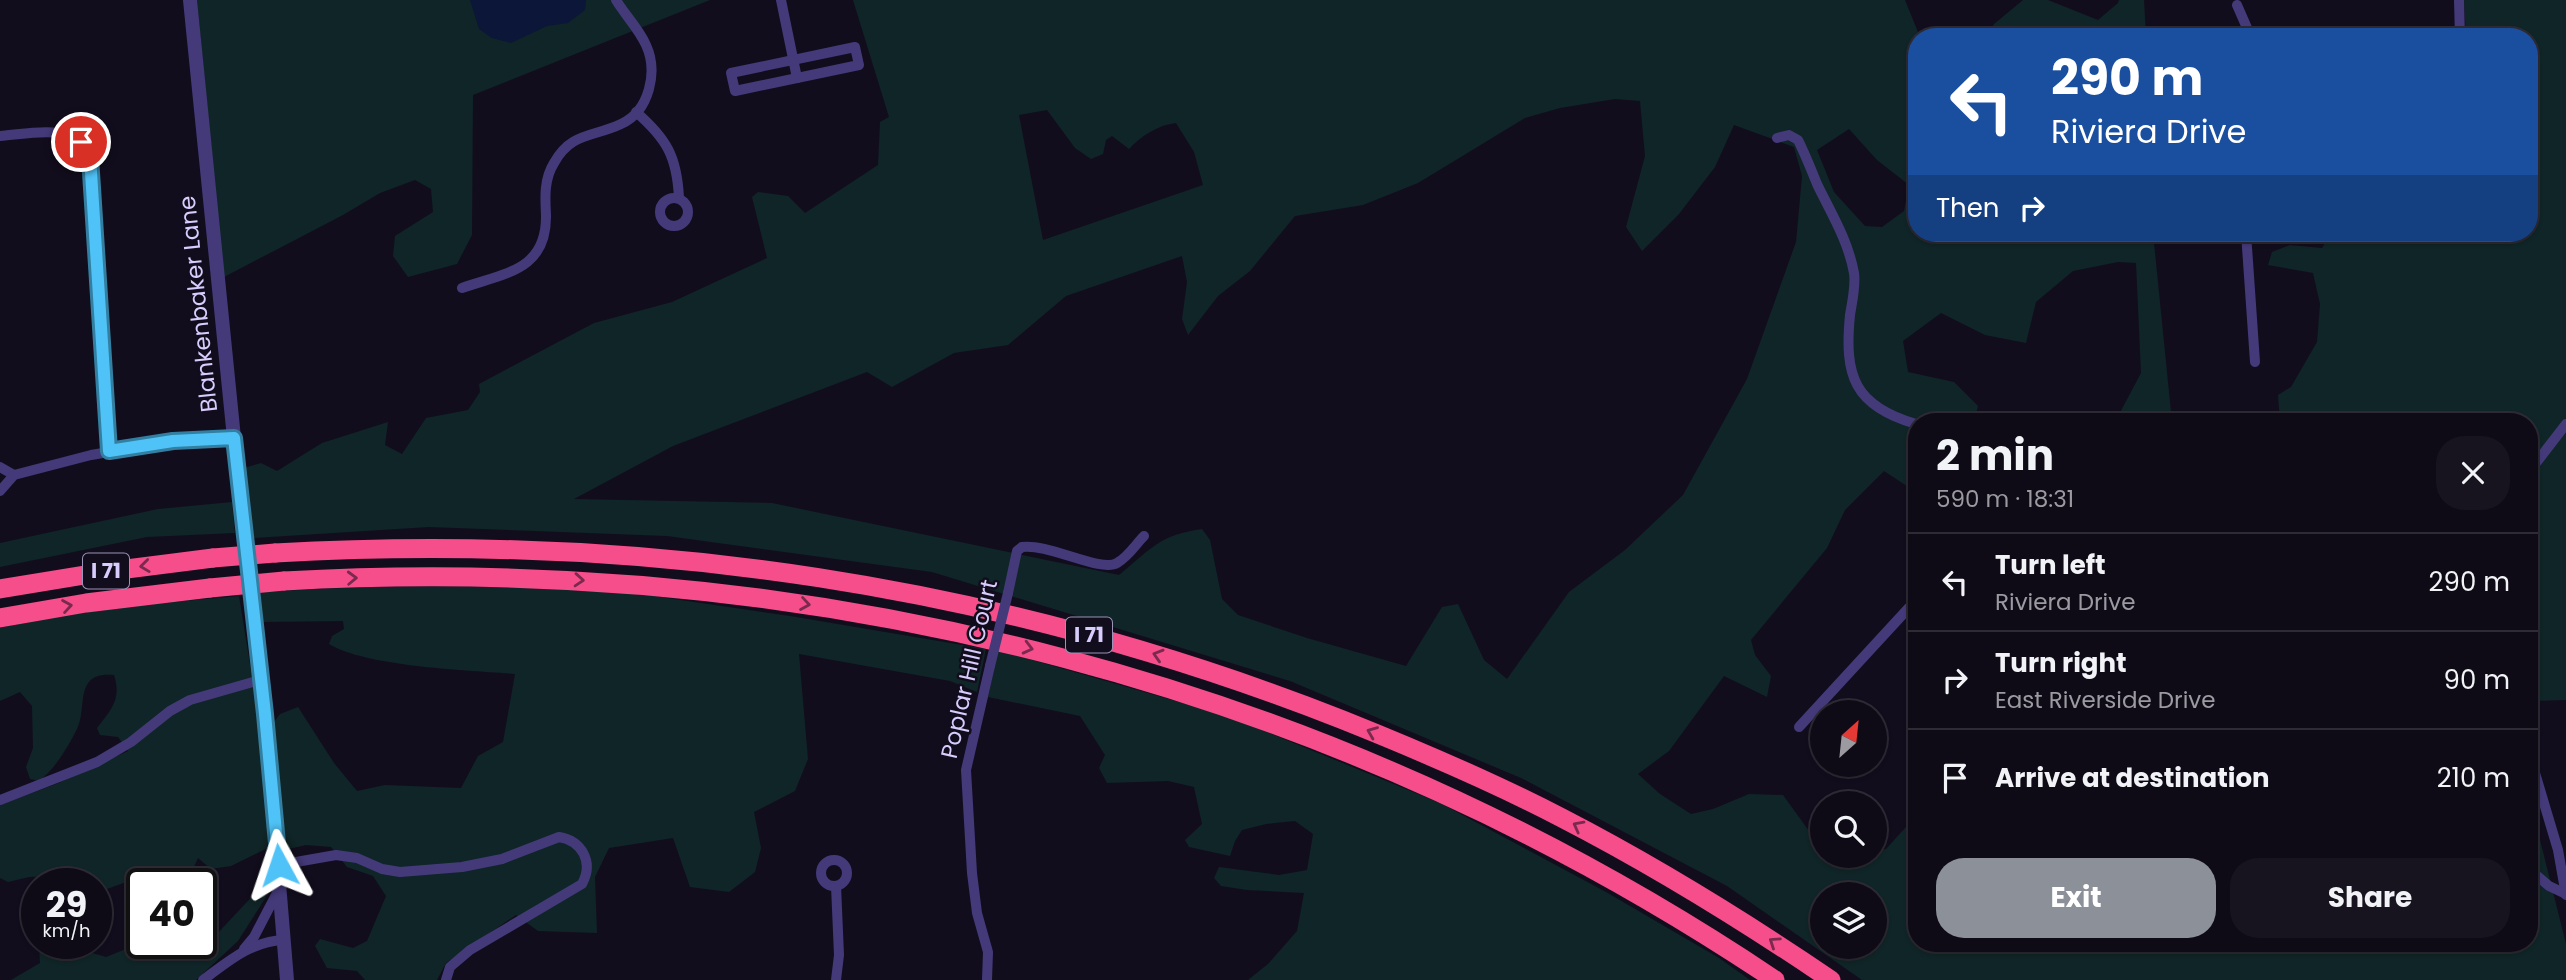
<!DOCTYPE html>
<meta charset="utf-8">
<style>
:root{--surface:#0e0a16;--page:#17131f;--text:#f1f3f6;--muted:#9b9aa1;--line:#2e2b35;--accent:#8c9099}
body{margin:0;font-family:Poppins,sans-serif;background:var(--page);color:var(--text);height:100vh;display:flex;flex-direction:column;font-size:26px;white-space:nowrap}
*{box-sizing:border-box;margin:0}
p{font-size:23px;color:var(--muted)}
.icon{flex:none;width:38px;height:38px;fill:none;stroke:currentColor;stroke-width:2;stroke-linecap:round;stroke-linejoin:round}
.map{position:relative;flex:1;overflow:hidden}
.details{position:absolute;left:1908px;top:413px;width:630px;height:539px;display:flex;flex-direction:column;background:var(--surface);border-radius:28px;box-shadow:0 2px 5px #0004,0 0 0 2px var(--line)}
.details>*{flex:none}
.top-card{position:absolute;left:1908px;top:28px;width:630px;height:214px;border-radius:28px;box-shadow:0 2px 5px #0004,0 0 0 2px var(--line);background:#1a4fa0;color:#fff;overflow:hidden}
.needle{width:46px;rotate:27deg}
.buttons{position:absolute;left:1810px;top:700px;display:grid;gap:14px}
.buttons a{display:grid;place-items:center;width:77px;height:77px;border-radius:50%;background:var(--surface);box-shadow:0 2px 5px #0004,0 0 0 2px var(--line);font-size:35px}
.speed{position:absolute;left:21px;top:868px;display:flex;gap:14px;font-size:35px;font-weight:700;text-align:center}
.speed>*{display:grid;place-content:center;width:91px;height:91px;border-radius:50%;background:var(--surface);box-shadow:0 2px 5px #0004,0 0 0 2px var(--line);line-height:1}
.speed small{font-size:18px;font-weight:400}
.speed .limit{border:4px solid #111;border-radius:10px;background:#fff;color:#111}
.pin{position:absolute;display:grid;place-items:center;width:60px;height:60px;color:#fff;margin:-30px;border:4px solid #fff;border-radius:50%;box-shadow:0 2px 7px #0007}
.me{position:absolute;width:77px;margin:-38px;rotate:355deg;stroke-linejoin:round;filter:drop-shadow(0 0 5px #0008)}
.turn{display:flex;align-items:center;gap:24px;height:147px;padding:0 28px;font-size:32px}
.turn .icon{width:91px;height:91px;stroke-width:2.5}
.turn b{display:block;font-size:49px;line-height:60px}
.then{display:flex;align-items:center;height:66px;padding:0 28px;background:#0003;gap:14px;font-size:26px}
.round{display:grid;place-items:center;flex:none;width:74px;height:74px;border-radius:28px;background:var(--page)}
.head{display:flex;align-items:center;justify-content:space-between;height:119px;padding:0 28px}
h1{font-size:42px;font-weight:700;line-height:52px}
.cta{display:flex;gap:14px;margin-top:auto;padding:14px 28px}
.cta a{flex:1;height:80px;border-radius:28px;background:var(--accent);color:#fff;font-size:28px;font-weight:700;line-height:80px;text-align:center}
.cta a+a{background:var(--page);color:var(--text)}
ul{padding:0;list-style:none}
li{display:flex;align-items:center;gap:21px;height:98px;padding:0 28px;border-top:2px solid var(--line)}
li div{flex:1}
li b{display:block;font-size:26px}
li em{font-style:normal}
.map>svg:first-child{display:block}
.green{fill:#102527;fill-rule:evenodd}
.water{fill:#0b1638}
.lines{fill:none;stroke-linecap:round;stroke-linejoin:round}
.minor{stroke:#443a7a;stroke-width:10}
.tertiary{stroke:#443a7a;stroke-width:14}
.motorway{stroke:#f64d8b;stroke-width:19}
.minor-bridge{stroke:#443a7a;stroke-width:10}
.motorway-bridge{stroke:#f64d8b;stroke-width:19}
.oneway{stroke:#792a4e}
.route-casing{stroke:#337fa1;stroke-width:18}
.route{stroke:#4fc3f7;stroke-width:12}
.labels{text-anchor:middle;stroke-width:5;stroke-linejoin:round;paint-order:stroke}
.shield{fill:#120d1d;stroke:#9c93b9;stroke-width:2}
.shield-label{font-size:21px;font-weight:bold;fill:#d7ccfc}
.street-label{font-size:23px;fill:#d7ccfc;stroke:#120d1d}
</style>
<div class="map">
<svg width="2566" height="980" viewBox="0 0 2566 980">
<rect width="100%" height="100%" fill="#120d1d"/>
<g class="green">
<polygon points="197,0 710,0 473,95 472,235 457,264 408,277 393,256 395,236 433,212 431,189 415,180 380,193 343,215 224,277"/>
<path d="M853,0H1905L1920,37H1916V233H2153L2172,422H2115L2141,373L2136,263L2118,262L2073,271L2036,302L2026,343L1985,335L1941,313L1903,341L1908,372L1954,382L1978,406L1974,422H1916V492L1884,471L1845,510L1827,548L1751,640L1755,655L1771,676L1767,697L1724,676L1669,751L1638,774L1660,794L1691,814L1713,809L1749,794L1783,795L1822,849V856H1874V850L1886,849L1916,816V943H2529V796L2566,944V980H1862L1727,886L1521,778L1290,681L932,572L667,536L429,527L254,538L244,468L261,463L277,471L322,443L388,422L385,445L402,454L426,418L468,410L480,392L479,384L594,323L672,302L767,258L752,197L758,192L788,196L805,213L878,165L880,122L889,117ZM1615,99L1640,101L1645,156L1626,227L1642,251L1679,214L1715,167L1734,125L1794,147L1802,176L1796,242L1747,379L1683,495L1625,550L1569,592L1507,679L1484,660L1458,604L1442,607L1406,666L1307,638L1238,615L1222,599L1210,540L1202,529C1159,535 1151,549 1119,575L772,503L574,499L673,446L867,372L892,387L954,353L1008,345L1066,296L1182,256L1187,282L1182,319L1188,335L1218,296L1250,271L1295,216L1363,205L1418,183L1525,118L1560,108ZM1047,110L1075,148L1091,159L1103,154L1106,140L1112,136L1129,149C1141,136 1158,125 1176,123L1194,152L1203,185L1043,240L1019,115ZM1849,129L1877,160L1909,185L1904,211L1882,227L1865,226L1834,192L1817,150ZM1822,894H1874V947H1822Z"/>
<polygon points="2023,0 2048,0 2098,20 2118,3 2119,0 2144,0 2146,37 1987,37 1994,24"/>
<polygon points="2464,0 2566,0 2566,700 2535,701 2529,708 2529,422 2280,422 2278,395 2291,387 2317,342 2320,304 2313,273 2268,265 2272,252 2290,245 2322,248 2331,233 2529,233 2529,37 2466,37"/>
<polygon points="232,502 235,533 147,537 0,567 0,543 158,509"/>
<path d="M506,586L626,592L790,616L986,649L977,692L950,681L799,654L808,759L795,791L754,812L761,848L755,872L729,892L690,887L673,838L609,848L595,877L597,933L538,931L516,915L446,963L437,980H365L357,971L327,968L315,946L320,939L353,948L367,941L386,896L373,876L347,867L331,847L306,845L284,850L271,726L280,714L298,707L334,763L357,791L385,785L461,788L478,756L503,742L515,674C468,670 367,667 329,644L332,636L344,629L343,621L259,622L258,592L364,587Z"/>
<path d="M239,596L254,689L272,846L231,866L211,869L198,858L186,884H146L137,878L107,889H96V884H52V876L29,877L8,882L0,878V805L56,784L128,751L118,737L100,735L97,728C111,710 122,699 114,675C73,671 88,707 77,729C68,747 55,769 39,781L30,779L26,767L33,748L32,706L20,692L0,701V628L85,610Z"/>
<polygon points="998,650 1228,716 1440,803 1606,892 1719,958 1750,980 1248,980 1268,964 1297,931 1304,893 1247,890 1221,886 1214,878 1219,867 1279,875 1307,870 1313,834 1295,821 1266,824 1242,830 1235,841 1230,856 1189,847 1185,840 1202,824 1194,787 1168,781 1107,783 1099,768 1105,755 1080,716 988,697"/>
<polygon points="260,888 266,897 238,941 196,980 11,980 40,963 39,943 58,943 106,957 131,947 142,917 142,943 172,943 189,954 200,952"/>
</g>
<polygon class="water" points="470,0 586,0 585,10 568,23 547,26 511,43 492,38 479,29"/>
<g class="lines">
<g class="minor">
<polyline points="781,0 797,78"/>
<polyline points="2459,0 2460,37"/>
<polyline points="2237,5 2251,37"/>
<polygon points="855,47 859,65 735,91 731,73"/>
<path d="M636,112C667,139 677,157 679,198"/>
<path d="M0,136C31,134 76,121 90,157L109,451"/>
<path d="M1777,138L1789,135L1798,140C1805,154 1811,169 1817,184C1831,213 1848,240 1854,273C1856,286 1852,302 1850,315C1844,376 1854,406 1916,424"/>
<circle cx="674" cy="212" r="14"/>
<polyline points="2246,233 2255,362"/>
<path d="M462,288C504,273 547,271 546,215C545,197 544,179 554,163C571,132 594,137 621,124C650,111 658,71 646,45C639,29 625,15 616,0"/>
<polyline points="0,467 14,475"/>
<polyline points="2529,472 2566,424"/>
<polyline points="0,491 14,475 91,455 173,441 234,438"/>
<path d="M1008,593L1017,551L1022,547C1048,543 1101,573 1117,563C1128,557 1136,544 1144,536"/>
<polyline points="1799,727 1916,600"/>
<polyline points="2529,753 2558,850 2566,895"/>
<polyline points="0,800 97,762 131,742 170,711 190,700 260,680"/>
<circle cx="834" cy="873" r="13"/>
<path d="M279,865L336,855L357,858L382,869L400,872L462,867L502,859L559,837C582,841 594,862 582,884L470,950L450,967L446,980"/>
<polyline points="2529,869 2549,886 2566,894"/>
<polyline points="244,949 254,937 280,887"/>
<path d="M203,980C229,961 250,942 283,940"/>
<polyline points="836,980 839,955 836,886"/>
<polyline points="987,980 988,952 977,913 972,873 966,770 990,666"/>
</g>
<polyline class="tertiary" points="190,0 234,438 265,714 287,980"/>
<g class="motorway">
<path d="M275,553C645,532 998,584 1343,720C1418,750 1491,781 1562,818C1655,866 1744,921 1831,980"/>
<path d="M284,581C815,551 1332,683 1775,980"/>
<polyline points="0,589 103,572 213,558"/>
<polyline points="0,618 86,603 210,588"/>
</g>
<polyline class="minor-bridge" points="990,666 1008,593"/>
<g class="motorway-bridge">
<polyline points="213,558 275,553"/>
<polyline points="210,588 284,581"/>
</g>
</g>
<defs><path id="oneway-chevron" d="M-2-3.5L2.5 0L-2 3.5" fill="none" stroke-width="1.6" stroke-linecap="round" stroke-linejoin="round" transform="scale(1.75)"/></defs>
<g class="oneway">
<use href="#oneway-chevron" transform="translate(145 566) rotate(173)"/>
<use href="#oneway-chevron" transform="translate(352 578) rotate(-2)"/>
<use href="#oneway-chevron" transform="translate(579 580) rotate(4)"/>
<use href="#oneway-chevron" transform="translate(805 604) rotate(9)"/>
<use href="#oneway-chevron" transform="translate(67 606) rotate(-9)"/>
<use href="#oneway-chevron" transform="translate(1028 648) rotate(14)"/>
<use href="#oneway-chevron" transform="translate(1158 655) rotate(-163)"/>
<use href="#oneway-chevron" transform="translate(1372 732) rotate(-158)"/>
<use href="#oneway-chevron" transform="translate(1578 826) rotate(-152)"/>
<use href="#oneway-chevron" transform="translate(1774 942) rotate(-146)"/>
</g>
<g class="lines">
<g class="route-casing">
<polyline id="route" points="81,142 90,157 109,451 173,441 234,438 265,714 279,865"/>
</g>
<use href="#route" class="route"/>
</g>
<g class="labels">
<g class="shield">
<rect x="83" y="553.5" width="46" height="35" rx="5"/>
<rect x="1066" y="617.5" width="46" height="35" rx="5"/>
</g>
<g class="shield-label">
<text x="106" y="578">I 71</text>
<text x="1089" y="642">I 71</text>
</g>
<g class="street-label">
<text transform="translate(198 304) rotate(-96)" y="8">Blankenbaker Lane</text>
<text transform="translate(969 669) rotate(-77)" y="8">Poplar Hill Court</text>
</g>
</g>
</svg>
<div class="buttons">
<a><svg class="needle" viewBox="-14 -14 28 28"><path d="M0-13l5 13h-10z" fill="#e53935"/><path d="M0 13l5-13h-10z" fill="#9b9aa1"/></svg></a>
<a><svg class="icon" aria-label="search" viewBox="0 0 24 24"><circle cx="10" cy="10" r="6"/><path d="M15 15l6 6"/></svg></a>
<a><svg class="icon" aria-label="layers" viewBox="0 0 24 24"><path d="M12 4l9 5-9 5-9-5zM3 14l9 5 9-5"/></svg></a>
</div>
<div class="speed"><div>29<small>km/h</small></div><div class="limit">40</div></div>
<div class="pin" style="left:81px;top:142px;background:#d93025"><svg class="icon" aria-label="arrive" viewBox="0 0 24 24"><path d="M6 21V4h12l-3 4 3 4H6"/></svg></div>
<svg class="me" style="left:279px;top:865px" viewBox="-20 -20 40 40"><path d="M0-17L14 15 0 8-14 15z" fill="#4fc3f7" stroke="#fff" stroke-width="4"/></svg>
<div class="top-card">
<div class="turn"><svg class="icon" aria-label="left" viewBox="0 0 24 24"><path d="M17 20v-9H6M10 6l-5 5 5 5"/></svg><div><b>290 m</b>Riviera Drive</div></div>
<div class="then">Then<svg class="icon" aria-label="right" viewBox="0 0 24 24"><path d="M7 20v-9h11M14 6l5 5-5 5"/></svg></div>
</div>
<section class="details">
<div class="head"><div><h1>2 min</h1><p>590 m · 18:31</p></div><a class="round"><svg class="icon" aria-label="close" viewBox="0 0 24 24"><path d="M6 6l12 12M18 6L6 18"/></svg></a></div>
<ul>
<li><svg class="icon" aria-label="left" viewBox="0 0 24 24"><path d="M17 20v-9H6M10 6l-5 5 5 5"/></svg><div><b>Turn left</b><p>Riviera Drive</p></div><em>290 m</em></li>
<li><svg class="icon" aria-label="right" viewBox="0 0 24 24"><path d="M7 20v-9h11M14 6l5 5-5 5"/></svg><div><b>Turn right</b><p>East Riverside Drive</p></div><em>90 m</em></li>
<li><svg class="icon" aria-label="arrive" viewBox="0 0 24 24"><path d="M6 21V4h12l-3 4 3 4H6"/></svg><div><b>Arrive at destination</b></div><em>210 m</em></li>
</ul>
<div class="cta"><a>Exit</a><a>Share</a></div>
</section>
</div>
